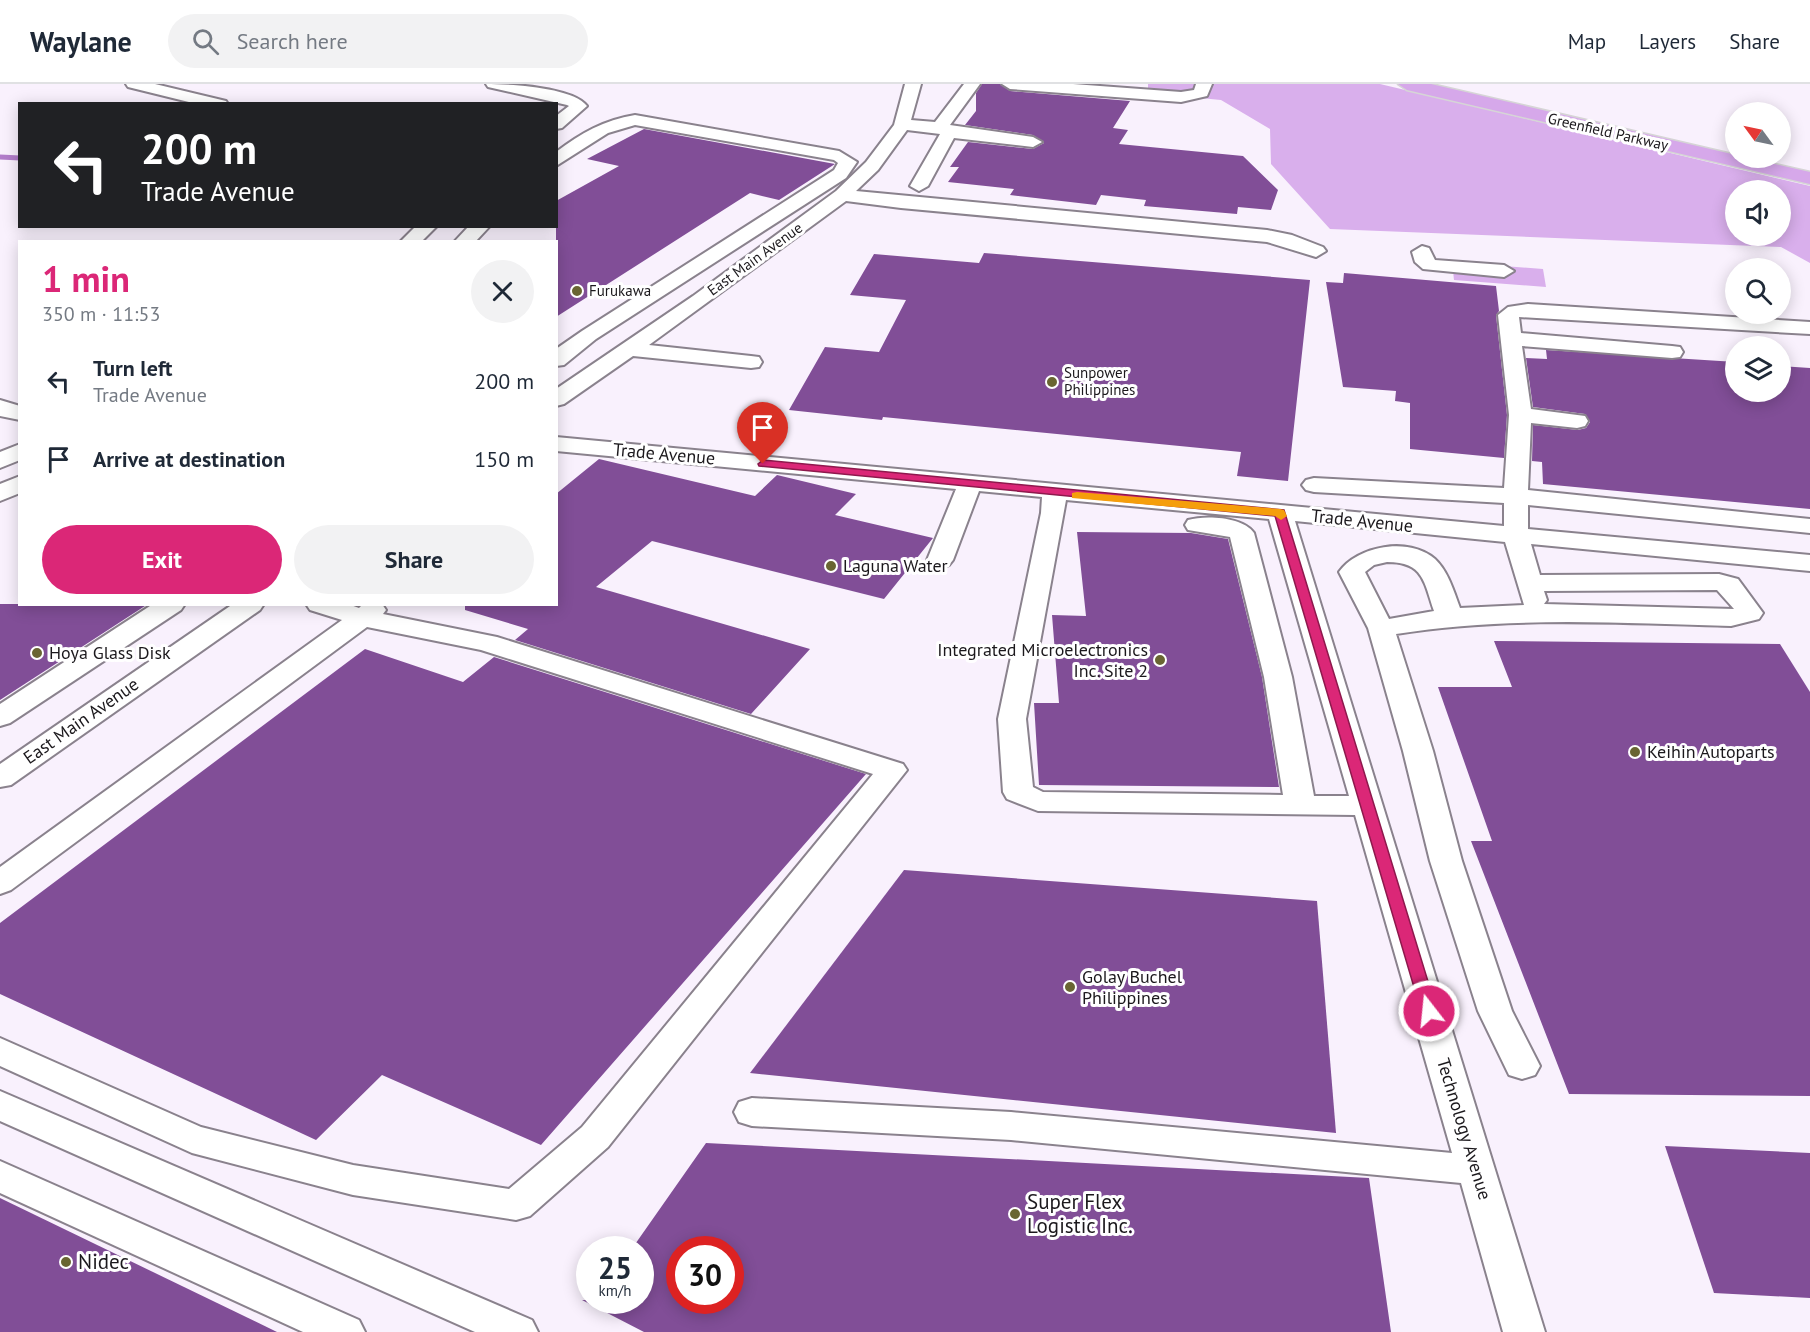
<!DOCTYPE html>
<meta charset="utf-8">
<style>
:root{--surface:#fff;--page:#f2f2f3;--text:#1f2937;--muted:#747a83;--line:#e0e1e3;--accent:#db2777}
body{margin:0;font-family:"PT Sans",sans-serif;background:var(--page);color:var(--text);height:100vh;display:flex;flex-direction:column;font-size:22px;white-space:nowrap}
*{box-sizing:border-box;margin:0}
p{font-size:20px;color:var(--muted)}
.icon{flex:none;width:33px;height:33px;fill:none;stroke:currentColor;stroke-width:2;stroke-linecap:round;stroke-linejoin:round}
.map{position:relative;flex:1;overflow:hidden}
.panel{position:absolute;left:18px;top:156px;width:540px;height:366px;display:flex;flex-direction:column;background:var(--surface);border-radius:0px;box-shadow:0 3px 15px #0003}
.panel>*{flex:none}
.guide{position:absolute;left:18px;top:18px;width:540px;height:126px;border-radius:0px;box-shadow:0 3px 15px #0003;background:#202124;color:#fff;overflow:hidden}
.needle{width:39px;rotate:303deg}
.tools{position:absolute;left:1725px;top:18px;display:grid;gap:12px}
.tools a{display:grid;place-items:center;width:66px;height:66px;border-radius:50%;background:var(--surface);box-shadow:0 3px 15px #0003;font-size:30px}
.speed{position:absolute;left:576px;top:1152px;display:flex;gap:12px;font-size:30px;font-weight:700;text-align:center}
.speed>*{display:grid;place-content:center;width:78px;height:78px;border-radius:50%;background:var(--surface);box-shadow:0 3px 15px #0003;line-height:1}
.speed small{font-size:15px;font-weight:400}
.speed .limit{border:9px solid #d22;background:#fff;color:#111}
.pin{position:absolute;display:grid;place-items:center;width:51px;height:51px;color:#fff;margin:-62px -26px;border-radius:50% 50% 50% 0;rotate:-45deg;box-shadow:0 0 6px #0007}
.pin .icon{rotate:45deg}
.me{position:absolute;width:66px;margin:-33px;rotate:344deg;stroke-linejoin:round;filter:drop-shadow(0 0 4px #0008)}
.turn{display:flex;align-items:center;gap:21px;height:126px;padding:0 24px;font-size:27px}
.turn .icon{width:78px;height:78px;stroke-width:2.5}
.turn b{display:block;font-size:42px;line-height:51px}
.round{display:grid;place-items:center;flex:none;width:63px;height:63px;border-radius:32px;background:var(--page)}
.summary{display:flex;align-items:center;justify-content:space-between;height:102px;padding:0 24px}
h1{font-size:36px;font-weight:600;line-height:45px;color:var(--accent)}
.button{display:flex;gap:12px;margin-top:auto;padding:12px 24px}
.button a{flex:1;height:69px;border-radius:36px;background:var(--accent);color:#fff;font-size:24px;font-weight:600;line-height:69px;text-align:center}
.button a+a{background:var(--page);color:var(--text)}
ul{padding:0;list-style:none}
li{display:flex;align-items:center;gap:18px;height:78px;padding:0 24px}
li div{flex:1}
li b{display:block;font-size:22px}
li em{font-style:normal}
header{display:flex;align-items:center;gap:36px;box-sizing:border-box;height:84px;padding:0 30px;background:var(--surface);border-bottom:2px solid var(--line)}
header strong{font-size:28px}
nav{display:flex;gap:33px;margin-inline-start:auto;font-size:21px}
.search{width:420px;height:54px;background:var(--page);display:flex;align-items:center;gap:15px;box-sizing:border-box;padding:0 21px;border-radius:33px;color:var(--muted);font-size:22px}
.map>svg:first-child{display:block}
.green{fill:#d9afec;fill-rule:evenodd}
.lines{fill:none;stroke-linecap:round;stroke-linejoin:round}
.stream{stroke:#b27dca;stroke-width:5}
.building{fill:#814e97;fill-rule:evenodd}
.minor-casing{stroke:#8a828d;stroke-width:4}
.major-casing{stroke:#d6d5d6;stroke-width:3}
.minor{fill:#fff;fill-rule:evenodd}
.major{fill:#d6a8ea;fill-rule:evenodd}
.route{fill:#db2777;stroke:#8e194d;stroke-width:1.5}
.slow{fill:#f59e0b}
.poi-dot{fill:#696532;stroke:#fff;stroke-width:2}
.labels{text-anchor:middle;stroke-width:6;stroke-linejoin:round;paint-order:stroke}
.far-street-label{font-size:15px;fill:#1b181c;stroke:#fff}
.far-poi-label{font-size:15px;fill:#1b181c;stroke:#fff;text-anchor:start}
.street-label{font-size:18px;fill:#1b181c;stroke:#fff}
.poi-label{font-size:18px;fill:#1b181c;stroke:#fff;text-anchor:start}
.near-poi-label{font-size:21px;fill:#1b181c;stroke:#fff;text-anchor:start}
</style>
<header>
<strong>Waylane</strong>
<div class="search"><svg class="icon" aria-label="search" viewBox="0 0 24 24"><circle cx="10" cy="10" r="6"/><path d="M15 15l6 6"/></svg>Search here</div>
<nav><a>Map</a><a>Layers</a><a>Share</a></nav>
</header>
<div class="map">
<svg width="1810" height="1248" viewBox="0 0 1810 1248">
<rect width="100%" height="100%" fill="#f9f1fd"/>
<g class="green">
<path d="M1148,0H1380L1810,102V179L1781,163L1330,145L1271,80L1270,45L1221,16L1148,9ZM1736,106H1780V152H1736Z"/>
<polygon points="1452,178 1543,185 1546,203 1454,196"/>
</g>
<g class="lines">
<polyline class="stream" points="0,73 20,74"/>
</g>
<g class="building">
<polygon points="982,0 1000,0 1010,7 1130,17 1113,44 1128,46 1119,60 1243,72 1278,106 1271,126 1238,123 1237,130 1144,122 1146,116 1101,111 1096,121 1010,111 1014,105 948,98 959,83 950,83 968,58 1033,65 1044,59 1033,51 965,41 976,27 976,9"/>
<polygon points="644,45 835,80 779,116 750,109 556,233 556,117 619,82 587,75"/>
<polygon points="984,169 1310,196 1288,397 1237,392 1241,368 883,333 882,336 789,326 825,263 879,268 906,216 850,211 874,170 979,179"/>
<polygon points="1344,189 1496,202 1499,227 1496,231 1507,331 1504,374 1410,365 1410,319 1395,317 1396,307 1343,303 1326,198 1343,199"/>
<polygon points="1546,266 1736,278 1736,308 1780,308 1780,282 1810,284 1810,425 1543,400 1542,378 1532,377 1533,341 1578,346 1586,344 1590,338 1585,330 1533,323 1526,274 1547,275"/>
<polygon points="599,375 755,412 777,391 856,410 835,431 933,454 884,515 652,457 596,503 810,565 751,630 515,556 528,545 465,526 465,520 556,520 556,410"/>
<polygon points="1077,448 1191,449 1228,455 1262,593 1279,703 1039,701 1034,619 1059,619 1052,531 1086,532"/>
<polygon points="0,520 148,520 0,616"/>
<polygon points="1494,557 1780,560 1810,608 1810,1012 1569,1010 1471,757 1492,757 1438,603 1512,603"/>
<polygon points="365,565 463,598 494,573 866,690 541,1061 382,991 316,1056 0,910 0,839"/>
<polygon points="904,786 1317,817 1336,1049 750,989"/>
<path d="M706,1059L1369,1094L1391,1248H644L582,1216H640V1166H631ZM680,1166H730V1216H680Z"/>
<polygon points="1665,1062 1810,1069 1810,1214 1714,1209"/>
<polygon points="0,1114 277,1248 0,1248"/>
</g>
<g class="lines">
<g class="minor-casing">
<g id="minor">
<polygon points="126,0 155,0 226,17 228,20 197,20 128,3"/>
<path d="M486,0C509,0 573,3 587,22L562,44L556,45V32L569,22L567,21L488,3Z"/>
<polygon points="905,0 921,0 911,36 935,38 964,0 980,0 950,41 1033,53 1042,58 1033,63 954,54 928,102 919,107 910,102 940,50 907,46 878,86 856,107 1267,146 1292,151 1323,163 1326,167 1316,173 1267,158 901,124 846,117 649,261 751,272 759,273 762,278 759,283 751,284 633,272 564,320 556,322 556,305 693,212 836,107 866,78 894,41"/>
<polygon points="1002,0 1073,0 1181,8 1194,6 1196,0 1212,0 1207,12 1181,18 1010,5"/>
<path d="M635,31L839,67L857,78L846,94L596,255L564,281L556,282V265L582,247L834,86L838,79L834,76L635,41L608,49L556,82V68C581,49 604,36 635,31Z"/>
<polygon points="416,142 437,142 421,158 400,158"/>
<polygon points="469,142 490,142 475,158 454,158"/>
<polygon points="1422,162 1429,164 1435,176 1504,181 1514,187 1504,193 1423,185 1415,178 1412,168"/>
<path d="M1528,220L1810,238V250L1519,233L1521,249L1672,262L1680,263L1683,268L1680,273L1672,274L1522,262L1531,325L1585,332L1588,337L1585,342L1577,344L1531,339L1528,406L1810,435V449L1528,421V445L1810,471V487L1531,460L1540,491L1719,490L1738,495L1763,529L1759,535L1731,542C1619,539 1508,532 1396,550L1433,667L1462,777L1512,927L1540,982L1535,991L1522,995L1509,991L1478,927L1430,777L1403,667L1368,544L1339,488C1357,462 1409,452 1435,475C1448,487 1454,508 1460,524L1524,521L1505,458L1295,437L1545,1248H1503L1461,1099L1011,1056L752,1042L739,1038L734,1028L739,1018L752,1014L1011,1028L1452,1069L1355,731L1038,727L1007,715L1003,708L998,635L1041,429L1042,413L979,407L953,476L949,481L940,484L931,481L927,476L956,405L556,367V353L1504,442V419L1314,408L1306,406L1302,401L1306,396L1314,394L1504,404L1509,331L1498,231L1508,223ZM1066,416L1269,435L1349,712H1314L1292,593L1254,449C1243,433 1206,431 1188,436L1185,441L1188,446L1230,453L1264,593L1283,711L1043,708L1033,703L1026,635ZM1387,478C1424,478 1424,498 1434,527L1389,535L1365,488L1374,481ZM1717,506L1734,525L1544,520L1547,516L1544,507Z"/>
<polygon points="0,316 20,322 20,336 0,332"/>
<polygon points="20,360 20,376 0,384 0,368"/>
<polygon points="20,392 20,409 0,417 0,400"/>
<polygon points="153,520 185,520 181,526 10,639 0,642 0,620"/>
<polygon points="233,520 264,520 260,526 11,701 0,703 0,680"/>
<polygon points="306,520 348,520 359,524 363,520 382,520 386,526 383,530 497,553 903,680 907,686 608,1063 530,1132 516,1136 353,1111 192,1069 0,982 0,954 201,1043 353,1081 509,1105 582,1043 873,690 481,566 367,543 11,806 0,810 0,783 342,536 310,526"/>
<polygon points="0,1007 532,1236 538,1248 475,1248 0,1037"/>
<polygon points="0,1077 359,1236 365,1248 303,1248 0,1109"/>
</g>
</g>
<g class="major-casing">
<polygon id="major" points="1398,0 1431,0 1736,71 1736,74 1748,74 1810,88 1810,100 1407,6"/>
</g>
<use href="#minor" class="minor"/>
<use href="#major" class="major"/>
</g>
<polygon class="route" points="763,376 1284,426 1437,927 1435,931 1423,931 1421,927 1275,432 759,382 758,380"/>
<polygon class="slow" points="1077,408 1280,425 1284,426 1287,432 1281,436 1275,432 1072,414 1072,409"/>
<g class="poi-dot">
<circle cx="577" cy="207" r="6"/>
<circle cx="1052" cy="298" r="6"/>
<circle cx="831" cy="482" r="6"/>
<circle cx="37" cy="569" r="6"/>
<circle cx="1160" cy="576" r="6"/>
<circle cx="1635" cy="668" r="6"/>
<circle cx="1070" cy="903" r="6"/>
<circle cx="1015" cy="1130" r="6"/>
<circle cx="66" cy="1178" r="6"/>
</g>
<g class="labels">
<g class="far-street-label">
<text transform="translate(1608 48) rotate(13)" y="5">Greenfield Parkway</text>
<text transform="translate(755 175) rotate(-36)" y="5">East Main Avenue</text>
</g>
<g class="far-poi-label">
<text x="589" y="212">Furukawa</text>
<text x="1064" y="294">Sunpower<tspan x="1064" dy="17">Philippines</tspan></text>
</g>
<g class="street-label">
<text transform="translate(664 370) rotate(5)" y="6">Trade Avenue</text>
<text transform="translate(1362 437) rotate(6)" y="6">Trade Avenue</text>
<text transform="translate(81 637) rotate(-35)" y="6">East Main Avenue</text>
<text transform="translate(1464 1045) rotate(73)" y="6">Technology Avenue</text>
</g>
<g class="poi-label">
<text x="843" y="488">Laguna Water</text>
<text x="1148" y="572" text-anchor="end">Integrated Microelectronics<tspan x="1148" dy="21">Inc. Site 2</tspan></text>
<text x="49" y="575">Hoya Glass Disk</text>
<text x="1647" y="674">Keihin Autoparts</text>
<text x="1082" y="899">Golay Buchel<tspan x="1082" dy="21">Philippines</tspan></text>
</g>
<g class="near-poi-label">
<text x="1027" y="1125">Super Flex<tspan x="1027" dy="24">Logistic Inc.</tspan></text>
<text x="78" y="1185">Nidec</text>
</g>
</g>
</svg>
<div class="tools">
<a><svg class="needle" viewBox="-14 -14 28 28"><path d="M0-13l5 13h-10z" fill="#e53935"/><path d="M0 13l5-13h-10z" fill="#747a83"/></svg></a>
<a><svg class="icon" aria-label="sound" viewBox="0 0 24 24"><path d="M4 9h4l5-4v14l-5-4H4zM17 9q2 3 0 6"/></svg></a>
<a><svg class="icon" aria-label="search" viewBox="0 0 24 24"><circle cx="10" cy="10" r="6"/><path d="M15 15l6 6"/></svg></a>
<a><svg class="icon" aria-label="layers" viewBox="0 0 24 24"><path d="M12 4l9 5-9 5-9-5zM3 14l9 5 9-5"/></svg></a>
</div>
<div class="speed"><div>25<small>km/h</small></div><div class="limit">30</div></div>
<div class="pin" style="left:763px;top:380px;background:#d93025"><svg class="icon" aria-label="arrive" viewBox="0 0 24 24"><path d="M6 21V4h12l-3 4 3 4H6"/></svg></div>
<svg class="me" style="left:1429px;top:927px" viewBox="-20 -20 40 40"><circle r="17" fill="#db2777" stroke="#fff" stroke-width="3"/><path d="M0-11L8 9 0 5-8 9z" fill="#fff"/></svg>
<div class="guide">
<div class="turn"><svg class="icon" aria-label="left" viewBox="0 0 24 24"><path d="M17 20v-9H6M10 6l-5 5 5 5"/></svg><div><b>200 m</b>Trade Avenue</div></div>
</div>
<section class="panel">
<div class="summary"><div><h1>1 min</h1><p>350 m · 11:53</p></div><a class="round"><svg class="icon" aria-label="close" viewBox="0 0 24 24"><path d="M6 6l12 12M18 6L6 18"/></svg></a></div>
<ul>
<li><svg class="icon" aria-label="left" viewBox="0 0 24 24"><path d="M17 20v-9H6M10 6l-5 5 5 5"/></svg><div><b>Turn left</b><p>Trade Avenue</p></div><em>200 m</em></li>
<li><svg class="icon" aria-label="arrive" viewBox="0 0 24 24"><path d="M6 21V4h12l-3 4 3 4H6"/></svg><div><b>Arrive at destination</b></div><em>150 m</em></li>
</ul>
<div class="button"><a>Exit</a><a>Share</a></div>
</section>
</div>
